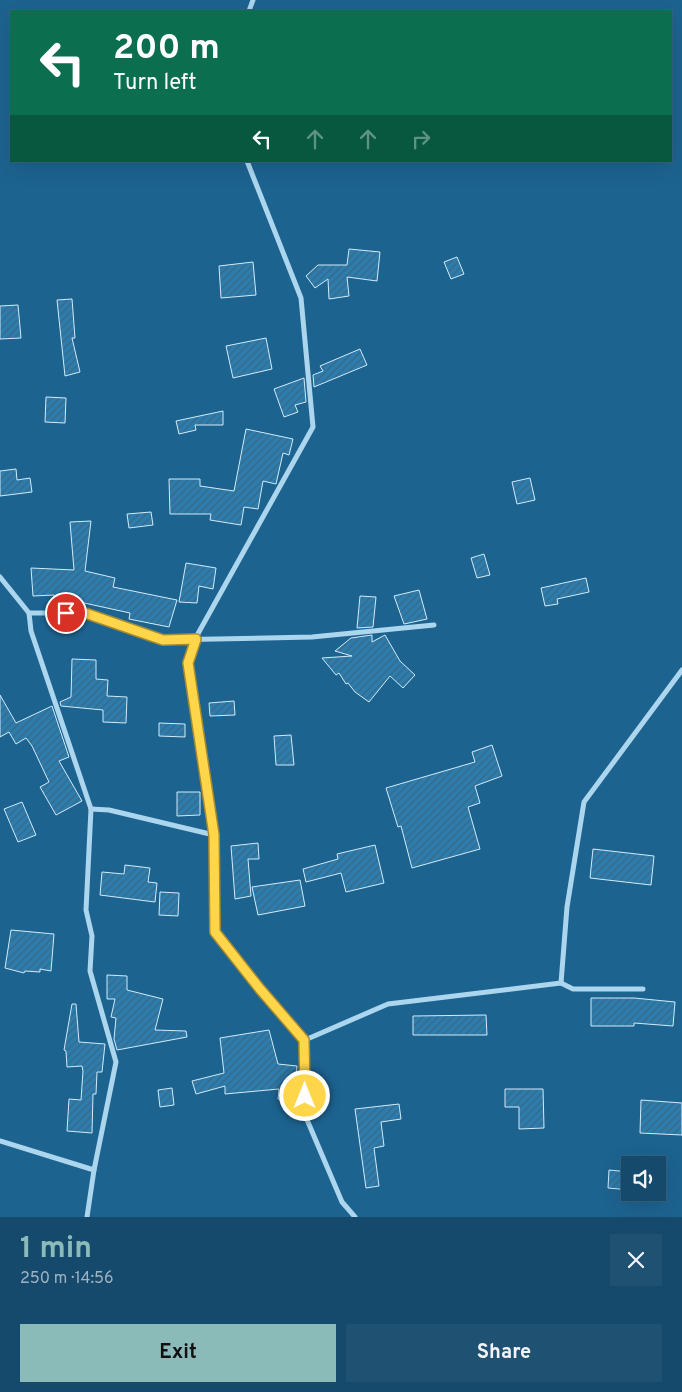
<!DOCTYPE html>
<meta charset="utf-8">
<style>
:root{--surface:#164a6c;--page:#1f5172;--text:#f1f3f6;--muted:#9eb3c2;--line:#35627f;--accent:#8bbbb9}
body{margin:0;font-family:Overpass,sans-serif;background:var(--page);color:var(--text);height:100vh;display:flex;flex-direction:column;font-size:19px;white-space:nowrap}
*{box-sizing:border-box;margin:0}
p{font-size:16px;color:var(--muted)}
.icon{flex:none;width:28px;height:28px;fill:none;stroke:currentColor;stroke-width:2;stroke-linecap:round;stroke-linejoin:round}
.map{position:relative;height:1217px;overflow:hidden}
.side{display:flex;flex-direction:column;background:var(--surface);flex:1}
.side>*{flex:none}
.hud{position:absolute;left:10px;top:10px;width:662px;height:152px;border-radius:0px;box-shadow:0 5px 20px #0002,0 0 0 1px var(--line);background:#0b6e4f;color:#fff;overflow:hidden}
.fabs{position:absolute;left:621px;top:1156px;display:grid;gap:10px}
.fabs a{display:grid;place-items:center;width:45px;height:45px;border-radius:0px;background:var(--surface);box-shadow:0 5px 20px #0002,0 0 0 1px var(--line);font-size:25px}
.pin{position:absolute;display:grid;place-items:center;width:42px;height:42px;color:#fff;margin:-21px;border:2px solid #fff;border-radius:50%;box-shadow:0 1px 5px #0007}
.me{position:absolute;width:55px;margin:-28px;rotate:0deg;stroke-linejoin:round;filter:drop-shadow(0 0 4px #0008)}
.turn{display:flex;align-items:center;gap:18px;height:105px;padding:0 20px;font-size:22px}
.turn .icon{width:65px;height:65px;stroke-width:2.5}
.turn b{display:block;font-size:35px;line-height:42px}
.lanes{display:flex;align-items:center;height:48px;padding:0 20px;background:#0003;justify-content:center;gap:25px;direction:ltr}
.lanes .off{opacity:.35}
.round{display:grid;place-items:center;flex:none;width:52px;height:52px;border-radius:0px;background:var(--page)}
.overview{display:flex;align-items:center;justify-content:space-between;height:85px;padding:0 20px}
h1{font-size:30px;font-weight:700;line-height:38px;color:var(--accent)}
.cta{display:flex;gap:10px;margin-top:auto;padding:10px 20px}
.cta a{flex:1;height:58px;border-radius:0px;background:var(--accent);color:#111;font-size:20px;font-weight:700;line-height:58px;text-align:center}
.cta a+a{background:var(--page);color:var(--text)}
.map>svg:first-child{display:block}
.building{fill:url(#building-hatch);stroke:#d2ebfa}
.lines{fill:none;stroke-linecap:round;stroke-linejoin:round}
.minor{stroke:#acd5ee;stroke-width:5}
.route-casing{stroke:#a68a30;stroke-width:12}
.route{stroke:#ffd54a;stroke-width:9}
</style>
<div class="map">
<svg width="682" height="1217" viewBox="0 0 682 1217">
<defs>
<pattern id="building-hatch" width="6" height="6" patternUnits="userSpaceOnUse" patternTransform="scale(1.25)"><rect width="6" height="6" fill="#2c7dae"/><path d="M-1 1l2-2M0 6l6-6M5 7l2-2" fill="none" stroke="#3a6782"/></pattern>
</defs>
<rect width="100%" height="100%" fill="#1d6390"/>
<g class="building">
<polygon points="349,249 380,252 377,281 347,277 349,296 329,299 328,279 315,288 306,276 318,265 347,265"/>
<polygon points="457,257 464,274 451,279 444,262"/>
<polygon points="253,262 256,295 221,298 219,266"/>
<polygon points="72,299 75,338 72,338 80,372 65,376 57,300"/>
<polygon points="18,305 21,338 0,339 0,306"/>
<polygon points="266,338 272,369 233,378 226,346"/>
<polygon points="360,349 367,365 314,387 313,375 323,371 320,366"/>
<polygon points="304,378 306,402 295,405 298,412 284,417 274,389"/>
<polygon points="46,397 66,398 65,423 45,422"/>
<polygon points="223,411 223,425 195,425 196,430 179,434 176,421"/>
<polygon points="246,429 293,439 289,455 283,453 276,484 263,481 258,509 244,507 241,525 210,520 211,514 170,514 169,479 200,479 200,486 234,491"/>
<polygon points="16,469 17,480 30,478 32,492 0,496 0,471"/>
<polygon points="530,478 535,500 517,504 512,482"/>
<polygon points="151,512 153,525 129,528 127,514"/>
<polygon points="91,521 85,571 115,578 113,587 177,600 169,627 129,619 130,613 66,599 54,599 54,595 33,596 31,568 74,570 70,522"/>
<polygon points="484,554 490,575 477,578 471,558"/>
<polygon points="186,563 216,568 213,589 199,586 197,603 179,602"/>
<polygon points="586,578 589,592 557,599 558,604 545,606 541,588"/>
<polygon points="419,590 427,619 404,624 394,596"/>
<polygon points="360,596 376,597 373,627 357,628"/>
<polygon points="372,635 372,642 385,635 400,661 415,675 403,688 390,676 369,702 355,692 348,683 346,684 339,673 336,675 322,658 352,656 335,651 351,638"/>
<polygon points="72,659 96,660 96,679 108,680 107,696 127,697 126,723 103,722 103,710 61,706 60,702 71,697"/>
<polygon points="0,695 16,723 52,706 69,757 59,761 82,801 56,815 40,787 49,782 32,746 26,738 16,744 9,732 0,737"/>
<polygon points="234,701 235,715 210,716 209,703"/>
<polygon points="159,723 185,724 185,737 159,736"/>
<polygon points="291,735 294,765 276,765 274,736"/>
<polygon points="492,745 502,776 475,786 480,803 468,807 480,849 412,868 401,826 398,827 386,788 475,762 472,752"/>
<polygon points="177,792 200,792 200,815 177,816"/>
<polygon points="22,802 36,835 18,842 4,809"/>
<polygon points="258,843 259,859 248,859 251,896 235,899 231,846"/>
<polygon points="375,845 384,883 346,892 341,873 306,882 303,869 338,859 337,854"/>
<polygon points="593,849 654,856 651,885 590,878"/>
<polygon points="125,865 150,868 148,882 157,883 155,902 100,895 102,872 124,874"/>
<polygon points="300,880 305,906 258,915 252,887"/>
<polygon points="160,892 179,893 178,916 159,915"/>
<polygon points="11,930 54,934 51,971 40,969 40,972 25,971 24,973 5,968"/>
<polygon points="107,975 127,976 127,990 163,999 155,1030 186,1031 187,1037 117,1050 114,1039 116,1018 111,1017 115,999 107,999"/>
<polygon points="591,998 634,998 675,1002 673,1026 634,1023 634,1026 591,1026"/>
<polygon points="72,1004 76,1004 79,1042 105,1044 102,1072 97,1072 96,1094 93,1094 92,1133 67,1131 69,1099 81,1100 83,1071 82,1066 67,1067 66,1051 64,1050"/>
<polygon points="486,1015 487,1035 413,1035 413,1016"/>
<polygon points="269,1030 278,1064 297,1066 294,1101 278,1099 279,1089 225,1094 225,1086 196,1094 192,1081 224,1073 220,1038"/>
<polygon points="172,1088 174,1105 160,1107 158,1090"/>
<polygon points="505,1089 543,1089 544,1128 519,1129 519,1107 505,1107"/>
<polygon points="641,1100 682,1103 682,1135 640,1133"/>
<polygon points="399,1104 401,1119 381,1122 384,1146 374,1148 379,1186 366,1188 355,1109"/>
<polygon points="609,1170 630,1172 630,1190 608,1188"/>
</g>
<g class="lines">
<g class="minor">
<polyline points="249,11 253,0"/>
<polyline points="247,161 301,298 313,427 195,639 188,663 214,835 215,932 260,989 305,1040 305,1115 342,1202 355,1217"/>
<polyline points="0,577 29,613 31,631 91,809 86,910 92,936 90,971 116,1062 94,1170 87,1217"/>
<polyline points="29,613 85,613 163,640 312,637 434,625"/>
<polyline points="91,809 109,810 214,835"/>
<polyline points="561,983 567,907 584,802 682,670"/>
<polyline points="305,1040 388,1004 561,983 573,989 643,989"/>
<polyline points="0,1141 94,1170"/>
</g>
</g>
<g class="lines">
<g class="route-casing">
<polyline id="route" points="66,613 85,613 163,640 196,639 188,663 214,835 215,932 260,989 304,1040 305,1096"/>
</g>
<use href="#route" class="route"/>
</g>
</svg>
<div class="fabs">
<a><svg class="icon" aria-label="sound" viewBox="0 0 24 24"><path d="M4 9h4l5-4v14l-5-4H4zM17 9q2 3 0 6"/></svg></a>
</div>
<div class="pin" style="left:66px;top:613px;background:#d93025"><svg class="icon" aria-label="arrive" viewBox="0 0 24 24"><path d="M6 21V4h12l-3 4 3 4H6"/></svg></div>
<svg class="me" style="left:305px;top:1096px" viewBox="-20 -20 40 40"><circle r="17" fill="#ffd54a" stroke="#fff" stroke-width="3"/><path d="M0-11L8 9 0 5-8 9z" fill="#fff"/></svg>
<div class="hud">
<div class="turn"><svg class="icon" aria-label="left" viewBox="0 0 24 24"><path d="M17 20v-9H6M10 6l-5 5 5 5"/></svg><div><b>200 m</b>Turn left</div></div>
<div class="lanes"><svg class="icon" aria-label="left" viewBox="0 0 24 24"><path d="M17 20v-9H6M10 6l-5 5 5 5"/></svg><svg class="icon off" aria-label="ahead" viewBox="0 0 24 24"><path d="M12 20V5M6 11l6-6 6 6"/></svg><svg class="icon off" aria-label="ahead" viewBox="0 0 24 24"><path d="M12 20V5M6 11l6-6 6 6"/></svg><svg class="icon off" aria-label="right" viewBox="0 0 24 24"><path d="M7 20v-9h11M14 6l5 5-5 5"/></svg></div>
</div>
</div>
<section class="side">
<div class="overview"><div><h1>1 min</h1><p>250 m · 14:56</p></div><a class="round"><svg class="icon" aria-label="close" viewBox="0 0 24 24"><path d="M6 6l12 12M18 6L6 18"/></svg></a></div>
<div class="cta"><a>Exit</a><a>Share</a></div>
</section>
